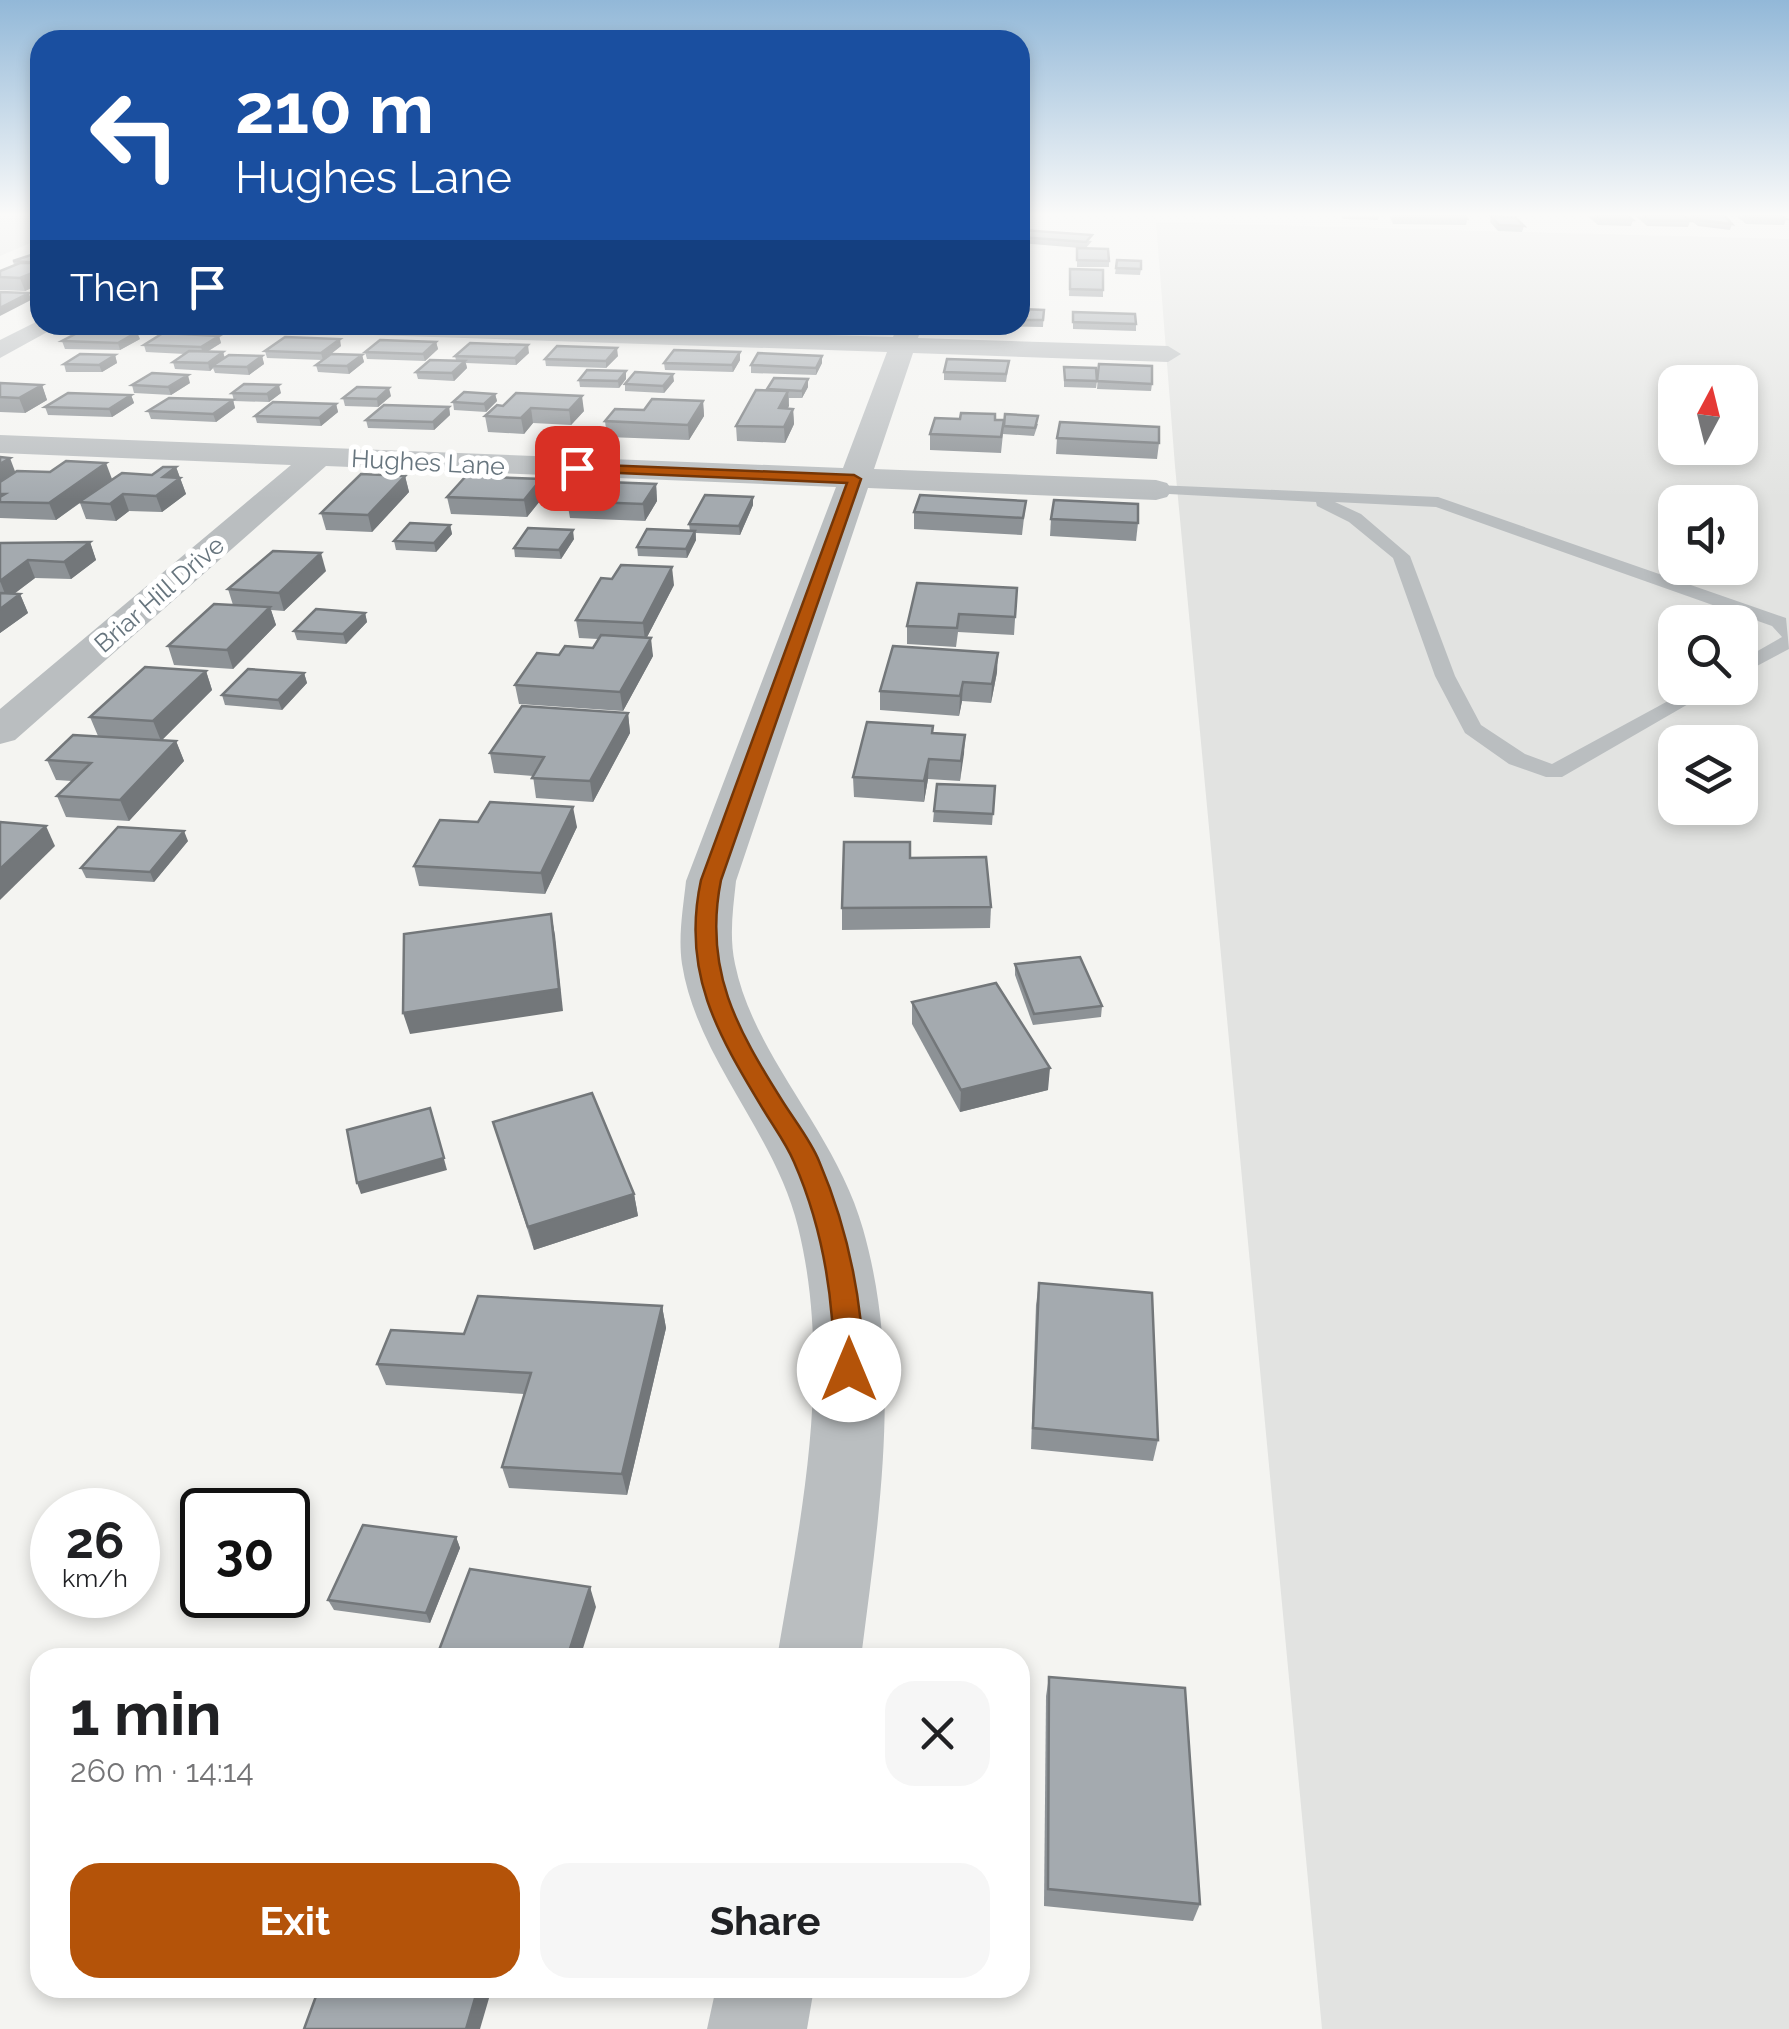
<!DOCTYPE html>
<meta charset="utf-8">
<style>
:root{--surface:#fff;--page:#f6f6f6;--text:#202124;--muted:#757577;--accent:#b45309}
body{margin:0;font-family:Raleway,sans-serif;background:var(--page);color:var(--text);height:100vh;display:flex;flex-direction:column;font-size:38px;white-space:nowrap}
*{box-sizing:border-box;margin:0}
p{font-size:32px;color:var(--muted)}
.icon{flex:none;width:55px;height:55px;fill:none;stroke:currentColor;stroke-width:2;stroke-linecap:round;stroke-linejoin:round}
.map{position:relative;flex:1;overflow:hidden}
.side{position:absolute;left:30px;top:1648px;width:1000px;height:350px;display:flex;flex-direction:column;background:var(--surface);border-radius:30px;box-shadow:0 5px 15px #0003}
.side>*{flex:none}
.banner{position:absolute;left:30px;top:30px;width:1000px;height:305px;border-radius:30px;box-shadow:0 5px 15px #0003;background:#1a4fa0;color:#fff;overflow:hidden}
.needle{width:65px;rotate:7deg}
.tools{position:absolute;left:1658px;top:365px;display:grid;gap:20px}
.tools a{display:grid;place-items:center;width:100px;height:100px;border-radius:20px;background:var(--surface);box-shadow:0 5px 15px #0003;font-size:50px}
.speed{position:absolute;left:30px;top:1488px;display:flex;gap:20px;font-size:50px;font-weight:700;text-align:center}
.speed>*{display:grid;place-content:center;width:130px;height:130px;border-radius:50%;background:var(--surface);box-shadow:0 5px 15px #0003;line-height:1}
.speed small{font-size:25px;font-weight:400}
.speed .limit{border:5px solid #111;border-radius:15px;background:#fff;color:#111}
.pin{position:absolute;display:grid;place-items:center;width:85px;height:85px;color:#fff;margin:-42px;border-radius:20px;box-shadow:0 5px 15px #0006}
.me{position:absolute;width:110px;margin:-55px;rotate:0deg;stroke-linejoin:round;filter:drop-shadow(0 0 8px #0008)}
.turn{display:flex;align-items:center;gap:35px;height:210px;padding:0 40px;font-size:45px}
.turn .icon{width:130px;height:130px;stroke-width:2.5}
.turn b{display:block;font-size:70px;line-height:85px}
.then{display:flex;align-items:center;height:95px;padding:0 40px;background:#0003;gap:20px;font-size:38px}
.round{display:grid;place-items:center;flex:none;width:105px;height:105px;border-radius:30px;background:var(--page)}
.headline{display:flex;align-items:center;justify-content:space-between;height:170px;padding:0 40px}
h1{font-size:60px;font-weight:700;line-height:75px}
.cta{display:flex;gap:20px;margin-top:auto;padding:20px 40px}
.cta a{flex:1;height:115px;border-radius:30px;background:var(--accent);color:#fff;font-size:40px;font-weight:700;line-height:115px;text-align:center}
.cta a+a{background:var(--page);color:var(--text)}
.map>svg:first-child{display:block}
.built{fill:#e2e3e1;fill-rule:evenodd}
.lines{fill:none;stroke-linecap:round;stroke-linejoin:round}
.lane{fill:#babec0;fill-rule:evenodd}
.street{fill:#babec0;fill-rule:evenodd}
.wall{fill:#8d9296}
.shaded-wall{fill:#73777a}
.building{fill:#a4aaaf;stroke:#73777a;stroke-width:2.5}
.route{fill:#b45309;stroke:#753606;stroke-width:2.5}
.labels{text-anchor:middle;stroke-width:10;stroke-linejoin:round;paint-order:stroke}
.far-street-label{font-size:25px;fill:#67757e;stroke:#fff}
</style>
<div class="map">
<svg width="1789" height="2029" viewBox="0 0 1789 2029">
<rect width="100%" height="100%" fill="#f4f4f1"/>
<g class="built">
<polygon points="0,215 40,215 40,239 0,256"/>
<path d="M1156,222L1789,239V2029H1322L1175,466ZM1675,382H1740V448H1675ZM1675,502H1740V568H1675ZM1675,622H1740V688H1675ZM1675,742H1740V808H1675Z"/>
</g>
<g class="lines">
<polygon class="lane" points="1156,485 1438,497 1786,618 1789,649 1740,675 1740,661 1782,637 1772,626 1436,507 1335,502 1361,514 1410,556 1455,676 1481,725 1525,754 1552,764 1692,688 1716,688 1562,777 1546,777 1509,764 1465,733 1435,676 1393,558 1349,522 1317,506 1316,502 1150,493 1150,487"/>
<g class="street">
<polygon points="40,320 40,325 60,325 0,358 0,340"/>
<path d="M270,325H510L893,337L898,325H922L918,338L1168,346L1181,354L1168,362L913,353L874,469L1156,480L1167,483L1172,490L1167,497L1156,500L868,488L736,881C733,909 729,936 735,964C754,1057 836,1132 863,1229C903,1369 879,1516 861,1658H777C801,1517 833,1369 798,1227C775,1132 697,1059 682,964C678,936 683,909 686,881L836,487L326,466L15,740L0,744V709L291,465L0,453V435L843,468L887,352L282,332Z"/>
<polygon points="716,1988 814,1988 807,2029 707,2029"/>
</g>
</g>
<g class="wall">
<polygon points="1341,215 1379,215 1378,220 1343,219"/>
<polygon points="1389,215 1464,215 1467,219 1466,225 1393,224"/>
<polygon points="1587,215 1627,215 1633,220 1631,226 1598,225"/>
<polygon points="1635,215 1683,215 1690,221 1688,227 1647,226"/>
<polygon points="1686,215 1724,215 1732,224 1730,230 1698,226 1686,217"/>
<polygon points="1735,215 1780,215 1786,219 1784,225 1746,224"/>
<polygon points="1491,216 1524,226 1522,232 1498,231 1490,222"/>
<polygon points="1020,232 1092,241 1086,248 1109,261 1109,267 1077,267 1077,248 1080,248 1020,243"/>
<polygon points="40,254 40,284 25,291 0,290 0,271 14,265 13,261"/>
<polygon points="1117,260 1141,269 1140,275 1115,274"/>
<polygon points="1070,269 1103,290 1103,297 1069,296"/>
<polygon points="1020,309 1044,310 1043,327 975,326 1020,325"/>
<polygon points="1073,312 1136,324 1136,331 1073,329"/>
<polygon points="219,336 221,343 207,352 223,352 225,358 262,356 264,364 249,375 215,373 213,368 210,371 175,369 173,362 185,354 146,352 144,345"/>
<polygon points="140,339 120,350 65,349 62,341"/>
<polygon points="436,342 438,349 425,361 367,359 365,352"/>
<polygon points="341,346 331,354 362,355 364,362 349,374 318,372 316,365 322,360 267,358 265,351"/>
<polygon points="740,352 740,360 733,372 665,370 664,363"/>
<polygon points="529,353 516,365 466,363 467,368 454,381 418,379 416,372 456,360 455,356"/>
<polygon points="115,355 117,363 102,372 66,372 64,364"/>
<polygon points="618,356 606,368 546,366 545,359"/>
<polygon points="822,356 822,363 816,375 751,373 751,365"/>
<polygon points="1099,364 1152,384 1151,391 1097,389"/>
<polygon points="1064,367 1097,381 1096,388 1064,387"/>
<polygon points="1008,369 1006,382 944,380 944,372"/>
<polygon points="626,371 626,379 619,388 580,387 579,380"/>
<polygon points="808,379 808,387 802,398 789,398 788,409 793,409 794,424 785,443 737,441 736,426 767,390"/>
<polygon points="674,381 664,393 625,391 625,384"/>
<polygon points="0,383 42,385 47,400 25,413 0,412"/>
<polygon points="190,383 171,395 134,393 132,385"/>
<polygon points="232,393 281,393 269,402 234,401"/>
<polygon points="495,394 497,401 486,412 454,410 453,402"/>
<polygon points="131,395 134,403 112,417 48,415 45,407"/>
<polygon points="391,396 378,407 345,406 343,398"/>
<polygon points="233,400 235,408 216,422 151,419 148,411"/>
<polygon points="703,401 704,416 689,440 607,437 605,421"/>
<polygon points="336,404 338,412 321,426 257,423 255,416"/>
<polygon points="497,405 584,411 571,425 533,423 524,434 488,432 485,416"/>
<polygon points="449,407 450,415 434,430 368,428 366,420"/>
<polygon points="995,420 1038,424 1034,436 1003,434 1001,453 930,450 930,434"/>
<polygon points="1057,438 1159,443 1157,459 1056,454"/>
<polygon points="0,457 15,472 112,479 152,475 176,467 186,494 162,512 129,511 116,521 86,519 80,503 56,520 0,518"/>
<polygon points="405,476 409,492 372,532 326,530 321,513"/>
<polygon points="541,479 544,496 527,517 451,514 447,497"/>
<polygon points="656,484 657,501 645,521 570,518 567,501"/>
<polygon points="753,497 753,505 740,535 696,533 696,540 687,558 638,556 637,547 690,531 689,524"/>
<polygon points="1026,501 1022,535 914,529 914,512"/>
<polygon points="1051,519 1138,523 1136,541 1050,536"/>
<polygon points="450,525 452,534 436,552 396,550 394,541"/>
<polygon points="574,539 561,559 515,557 514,548"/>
<polygon points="90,542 96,560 71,579 35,578 14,594 20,594 28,613 0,633 0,543"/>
<polygon points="326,571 284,611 271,610 276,625 233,669 174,665 168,646 233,605 228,589"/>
<polygon points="674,585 647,637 653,656 623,711 519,704 515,685 559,655 593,648 598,639 579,638 576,620"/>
<polygon points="1017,588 1014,635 958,632 956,647 907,644 907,626"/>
<polygon points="365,613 367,622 346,644 297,640 294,631"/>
<polygon points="206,671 212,690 162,740 176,741 184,761 129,821 66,817 57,796 72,781 56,780 47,760 98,736 90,717"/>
<polygon points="997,672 991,703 962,701 959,716 880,710 880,691"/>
<polygon points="304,673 307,683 282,710 225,705 222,695"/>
<polygon points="628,713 630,733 593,802 536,798 533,776 494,773 490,753"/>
<polygon points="933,733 965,735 960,781 928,779 924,802 854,797 853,777"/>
<polygon points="995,786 992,825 933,822 934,811"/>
<polygon points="478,822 577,827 545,894 419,886 414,866"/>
<polygon points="188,841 154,882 86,878 81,868"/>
<polygon points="991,907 990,928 842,930 842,908"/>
<polygon points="1015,964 1102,1006 1101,1017 1033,1025 1015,975"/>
<polygon points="912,1002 1048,1090 960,1112 912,1024"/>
<polygon points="493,1122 634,1194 638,1216 534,1250"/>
<polygon points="1039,1283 1158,1440 1153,1461 1031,1449 1036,1305"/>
<polygon points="662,1306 666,1328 627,1495 509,1488 502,1467 524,1394 386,1385 377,1364 464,1334"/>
<polygon points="456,1537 460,1548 430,1623 334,1610 328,1600"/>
<polygon points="1049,1677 1200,1904 1193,1921 1044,1906 1046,1696"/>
</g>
<g class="shaded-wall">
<polygon points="38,270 40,284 25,291 20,278"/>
<polygon points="29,293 31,300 0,316 0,308"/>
<polygon points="137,332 140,339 120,350 118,343"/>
<polygon points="219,336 221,343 203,354 201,347"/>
<polygon points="340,339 341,346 323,360 321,353"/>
<polygon points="436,342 438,349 425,361 423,354"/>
<polygon points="528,345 529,353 516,365 515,358"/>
<polygon points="617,348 618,356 606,368 606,361"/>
<polygon points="223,352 225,360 212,366 213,368 210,371 208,363"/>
<polygon points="740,352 740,360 733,372 732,365"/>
<polygon points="115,355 117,363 102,372 99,365"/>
<polygon points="362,355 364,362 349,374 347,366"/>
<polygon points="262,356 264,364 249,375 247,367"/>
<polygon points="822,356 822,363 816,375 816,368"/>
<polygon points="465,361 467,368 454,381 452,373"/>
<polygon points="626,371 626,379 619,388 618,381"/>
<polygon points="673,374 674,381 664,393 663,386"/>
<polygon points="188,375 190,383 171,395 168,387"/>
<polygon points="808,379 808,387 802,398 802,391"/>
<polygon points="42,385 47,400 25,413 19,398"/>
<polygon points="279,385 281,393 269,402 267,394"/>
<polygon points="389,388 391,396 378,407 377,399"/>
<polygon points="788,391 789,406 780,424 779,408"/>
<polygon points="495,394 497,401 486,412 484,404"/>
<polygon points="131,395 134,403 112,417 109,409"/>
<polygon points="582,396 584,411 571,425 569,410"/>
<polygon points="233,400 235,408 216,422 213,414"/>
<polygon points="703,401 704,416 689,440 688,425"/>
<polygon points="336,404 338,412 321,426 319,418"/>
<polygon points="449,407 450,415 434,430 433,422"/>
<polygon points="531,408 533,423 524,434 521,418"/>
<polygon points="793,409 794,424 785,443 784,427"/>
<polygon points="10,458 16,474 0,485 0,464"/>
<polygon points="106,463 112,479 56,520 49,503"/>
<polygon points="176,467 186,494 162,512 156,496 163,477"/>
<polygon points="405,476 409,492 372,532 368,515"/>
<polygon points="541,479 544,496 527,517 524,500"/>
<polygon points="656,484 657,501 645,521 643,504"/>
<polygon points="123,494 129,511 116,521 110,504"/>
<polygon points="753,497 753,505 740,535 739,526"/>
<polygon points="450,525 452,534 436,552 434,543"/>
<polygon points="573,530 574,539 561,559 559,550"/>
<polygon points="695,531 696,540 687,558 686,549"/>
<polygon points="90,542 96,560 71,579 64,562"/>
<polygon points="321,553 326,571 284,611 279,593"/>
<polygon points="28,560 35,578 7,599 0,581"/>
<polygon points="672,567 674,585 645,641 643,623"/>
<polygon points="20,594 28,613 0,633 0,609"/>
<polygon points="270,607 276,625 233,669 227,650"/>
<polygon points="365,613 367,622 346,644 343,634"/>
<polygon points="651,638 653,656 623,711 620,692"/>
<polygon points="998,653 997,672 991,703 992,684"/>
<polygon points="206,671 212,690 161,741 153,721"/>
<polygon points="304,673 307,683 282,710 278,700"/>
<polygon points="963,682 962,701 959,716 960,696"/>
<polygon points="628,713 630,733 593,802 590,781"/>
<polygon points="965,735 964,754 960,781 961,761"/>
<polygon points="176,741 184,761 129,821 120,800"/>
<polygon points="929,759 928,779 924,802 924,781"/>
<polygon points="573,807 577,827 545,894 541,873"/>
<polygon points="46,826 55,846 0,900 0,869"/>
<polygon points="184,831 188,841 154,882 150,872"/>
<polygon points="551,914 555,935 563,1011 410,1034 403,1013"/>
<polygon points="1050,1068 1048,1090 960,1112 961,1090"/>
<polygon points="430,1108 447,1170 361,1194 357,1183"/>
<polygon points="634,1194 638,1216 534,1250 528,1227"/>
<polygon points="662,1306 666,1328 627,1495 622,1474"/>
<polygon points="456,1537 460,1548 430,1623 426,1613"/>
<polygon points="590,1587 596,1607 580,1658 567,1658"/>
<polygon points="478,1988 492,1988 480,2029 466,2029"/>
</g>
<g class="building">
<polygon points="1393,215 1464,215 1467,219 1394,218"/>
<polygon points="1595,215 1627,215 1633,220 1600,219"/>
<polygon points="1643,215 1683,215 1690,221 1649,220"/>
<polygon points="1693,215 1724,215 1732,224 1700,220"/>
<polygon points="1744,215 1780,215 1786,219 1748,218"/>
<polygon points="1491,216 1515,217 1524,226 1499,225"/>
<polygon points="1022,230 1092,235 1086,242 1020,237 1020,232"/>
<polygon points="1077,248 1108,249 1109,261 1077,260"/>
<polygon points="37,253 40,254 40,263 13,261"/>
<polygon points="1117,260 1141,261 1141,269 1116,268"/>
<polygon points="20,263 40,263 40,270 20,278 0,277 0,271"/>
<polygon points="1070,269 1103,270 1103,290 1070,289"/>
<polygon points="0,292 29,293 0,308"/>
<polygon points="1020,309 1044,310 1043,320 1020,320"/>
<polygon points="1073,312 1135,314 1136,324 1073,322"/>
<polygon points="83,330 137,332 118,343 62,341"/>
<polygon points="163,333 219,336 201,347 144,345"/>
<polygon points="285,337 340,339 321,353 265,351"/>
<polygon points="380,340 436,342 423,354 365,352"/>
<polygon points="470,343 528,345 515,358 455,356"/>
<polygon points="557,346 617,348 606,361 545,359"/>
<polygon points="674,350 740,352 732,365 664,363"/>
<polygon points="189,351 223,352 208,363 173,362"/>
<polygon points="758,353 822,356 816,368 751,365"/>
<polygon points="80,354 115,355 99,365 64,364"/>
<polygon points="331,354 362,355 347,366 316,365"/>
<polygon points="229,355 262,356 247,367 212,366"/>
<polygon points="947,359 1009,361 1006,374 944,372"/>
<polygon points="430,360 465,361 452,373 416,372"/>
<polygon points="1099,364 1152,366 1152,384 1097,381"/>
<polygon points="1064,367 1096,368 1097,381 1065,380"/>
<polygon points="587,370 626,371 618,381 579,380"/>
<polygon points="635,372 673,374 663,386 625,384"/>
<polygon points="152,373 188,375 168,387 132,385"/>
<polygon points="774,378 808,379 802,391 767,389"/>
<polygon points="0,383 42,385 19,398 0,397"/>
<polygon points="244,384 279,385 267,394 232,393"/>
<polygon points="357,387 389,388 377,399 343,398"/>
<polygon points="756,390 788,391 779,408 793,409 784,427 736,426"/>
<polygon points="464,392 495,394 484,404 453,402"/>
<polygon points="68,393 131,395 109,409 45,407"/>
<polygon points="516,393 582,396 569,410 531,408 521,418 485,416 497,405 503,406"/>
<polygon points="169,398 233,400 213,414 148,411"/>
<polygon points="652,399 703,401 688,425 605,421 615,409 644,410"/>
<polygon points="273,402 336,404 319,418 255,416"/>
<polygon points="384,405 449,407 433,422 366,420"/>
<polygon points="961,413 995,414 995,420 1004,420 1001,437 930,434 935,418 960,419"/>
<polygon points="1005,414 1038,416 1035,428 1004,426"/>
<polygon points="1060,422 1159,427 1159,443 1057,438"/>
<polygon points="0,457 10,458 0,464"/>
<polygon points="66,461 106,463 49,503 0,502 0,497 5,494 0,494 0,482 17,471 50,472"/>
<polygon points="163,467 176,467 163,477 180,478 156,496 123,494 110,504 79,502 122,473 152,475"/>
<polygon points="361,474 405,476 368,515 321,513"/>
<polygon points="466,476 541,479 524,500 447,497"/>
<polygon points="582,481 656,484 643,504 567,501"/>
<polygon points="705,495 753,497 739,526 689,524"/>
<polygon points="920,495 1026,501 1023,518 914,512"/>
<polygon points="1054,500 1138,504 1138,523 1051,519"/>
<polygon points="410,523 450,525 434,543 394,541"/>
<polygon points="528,528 573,530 559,550 514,548"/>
<polygon points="647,529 695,531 686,549 637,547"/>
<polygon points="90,542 64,562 28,560 0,581 0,543"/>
<polygon points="273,551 321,553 279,593 228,589"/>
<polygon points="621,565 672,567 643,623 576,620 601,578 612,579"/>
<polygon points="917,583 1017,588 1015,617 959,614 957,628 907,626"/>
<polygon points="0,593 20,594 0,609"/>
<polygon points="214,604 270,607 227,650 168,646"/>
<polygon points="316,609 365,613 343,634 294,631"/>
<polygon points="601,635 651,638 620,692 515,685 537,653 559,655 565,646 593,648"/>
<polygon points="893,646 998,653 992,684 963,682 960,696 880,691"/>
<polygon points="145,667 206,671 153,721 90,717"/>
<polygon points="248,669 304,673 278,700 222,695"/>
<polygon points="522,706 628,713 590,781 532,778 544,757 490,753"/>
<polygon points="867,722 933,726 932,733 965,735 961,761 929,759 924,781 853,777"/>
<polygon points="73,735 176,741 120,800 57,796 91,763 47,760"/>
<polygon points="937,784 995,786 993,814 934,811"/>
<polygon points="490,802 573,807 541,873 414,866 440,820 478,822"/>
<polygon points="0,822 46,826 0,869"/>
<polygon points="118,827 184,831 150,872 81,868"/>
<polygon points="844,842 910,842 910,858 986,857 991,907 842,908"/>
<polygon points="551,914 559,989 403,1013 404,934"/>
<polygon points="1080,957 1102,1006 1034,1014 1015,964"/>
<polygon points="996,983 1050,1068 961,1090 912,1002"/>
<polygon points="592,1093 634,1194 528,1227 493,1122"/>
<polygon points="430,1108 444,1158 357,1183 347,1130"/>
<polygon points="1039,1283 1152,1293 1158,1440 1033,1428"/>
<polygon points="478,1296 662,1306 622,1474 502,1467 531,1373 377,1364 391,1330 464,1334"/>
<polygon points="363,1525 456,1537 426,1613 328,1600"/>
<polygon points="470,1569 590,1587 567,1658 436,1658"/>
<polygon points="1049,1677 1185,1688 1200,1904 1048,1889"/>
<polygon points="319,1988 478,1988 466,2029 304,2029"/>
</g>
<linearGradient id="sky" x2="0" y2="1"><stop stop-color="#92b8d8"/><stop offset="0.43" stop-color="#fafaf9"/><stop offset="1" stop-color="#fafaf9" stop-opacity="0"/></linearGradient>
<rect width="1789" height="499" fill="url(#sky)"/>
<path class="route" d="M577,464L854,475L861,479L721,880C703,970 737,1029 783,1102C795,1121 811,1141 819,1161C848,1229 862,1298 864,1370L859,1379L849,1383L839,1379L834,1370C834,1299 823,1228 794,1162C786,1143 773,1126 763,1109C717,1033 681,972 701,880L847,483L573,471L571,468Z"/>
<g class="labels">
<g class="far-street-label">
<text transform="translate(428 462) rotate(3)" y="9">Hughes Lane</text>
<text transform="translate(159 594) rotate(-41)" y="9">Briar Hill Drive</text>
</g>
</g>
</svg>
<div class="tools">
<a><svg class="needle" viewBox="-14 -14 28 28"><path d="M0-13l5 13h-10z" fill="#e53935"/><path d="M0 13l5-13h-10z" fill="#757577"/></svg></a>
<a><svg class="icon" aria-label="sound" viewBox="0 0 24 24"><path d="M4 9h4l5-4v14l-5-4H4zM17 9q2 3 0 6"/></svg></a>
<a><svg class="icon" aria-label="search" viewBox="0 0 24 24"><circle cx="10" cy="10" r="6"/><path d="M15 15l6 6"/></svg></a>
<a><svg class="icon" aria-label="layers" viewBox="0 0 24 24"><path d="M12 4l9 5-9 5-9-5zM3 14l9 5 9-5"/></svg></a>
</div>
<div class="speed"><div>26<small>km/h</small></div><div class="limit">30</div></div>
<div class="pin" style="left:577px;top:468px;background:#d93025"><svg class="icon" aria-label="arrive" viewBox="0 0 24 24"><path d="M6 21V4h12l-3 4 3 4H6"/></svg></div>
<svg class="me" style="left:849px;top:1370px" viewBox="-20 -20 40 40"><circle r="19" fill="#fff"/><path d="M0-13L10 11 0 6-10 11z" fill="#b45309"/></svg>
<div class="banner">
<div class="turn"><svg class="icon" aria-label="left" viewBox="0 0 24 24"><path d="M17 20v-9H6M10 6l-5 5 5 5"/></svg><div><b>210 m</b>Hughes Lane</div></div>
<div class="then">Then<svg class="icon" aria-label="arrive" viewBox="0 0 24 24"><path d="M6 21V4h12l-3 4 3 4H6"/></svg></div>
</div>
<section class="side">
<div class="headline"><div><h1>1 min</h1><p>260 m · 14:14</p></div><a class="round"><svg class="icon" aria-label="close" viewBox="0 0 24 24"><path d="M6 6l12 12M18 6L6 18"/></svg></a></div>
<div class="cta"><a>Exit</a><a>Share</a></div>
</section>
</div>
